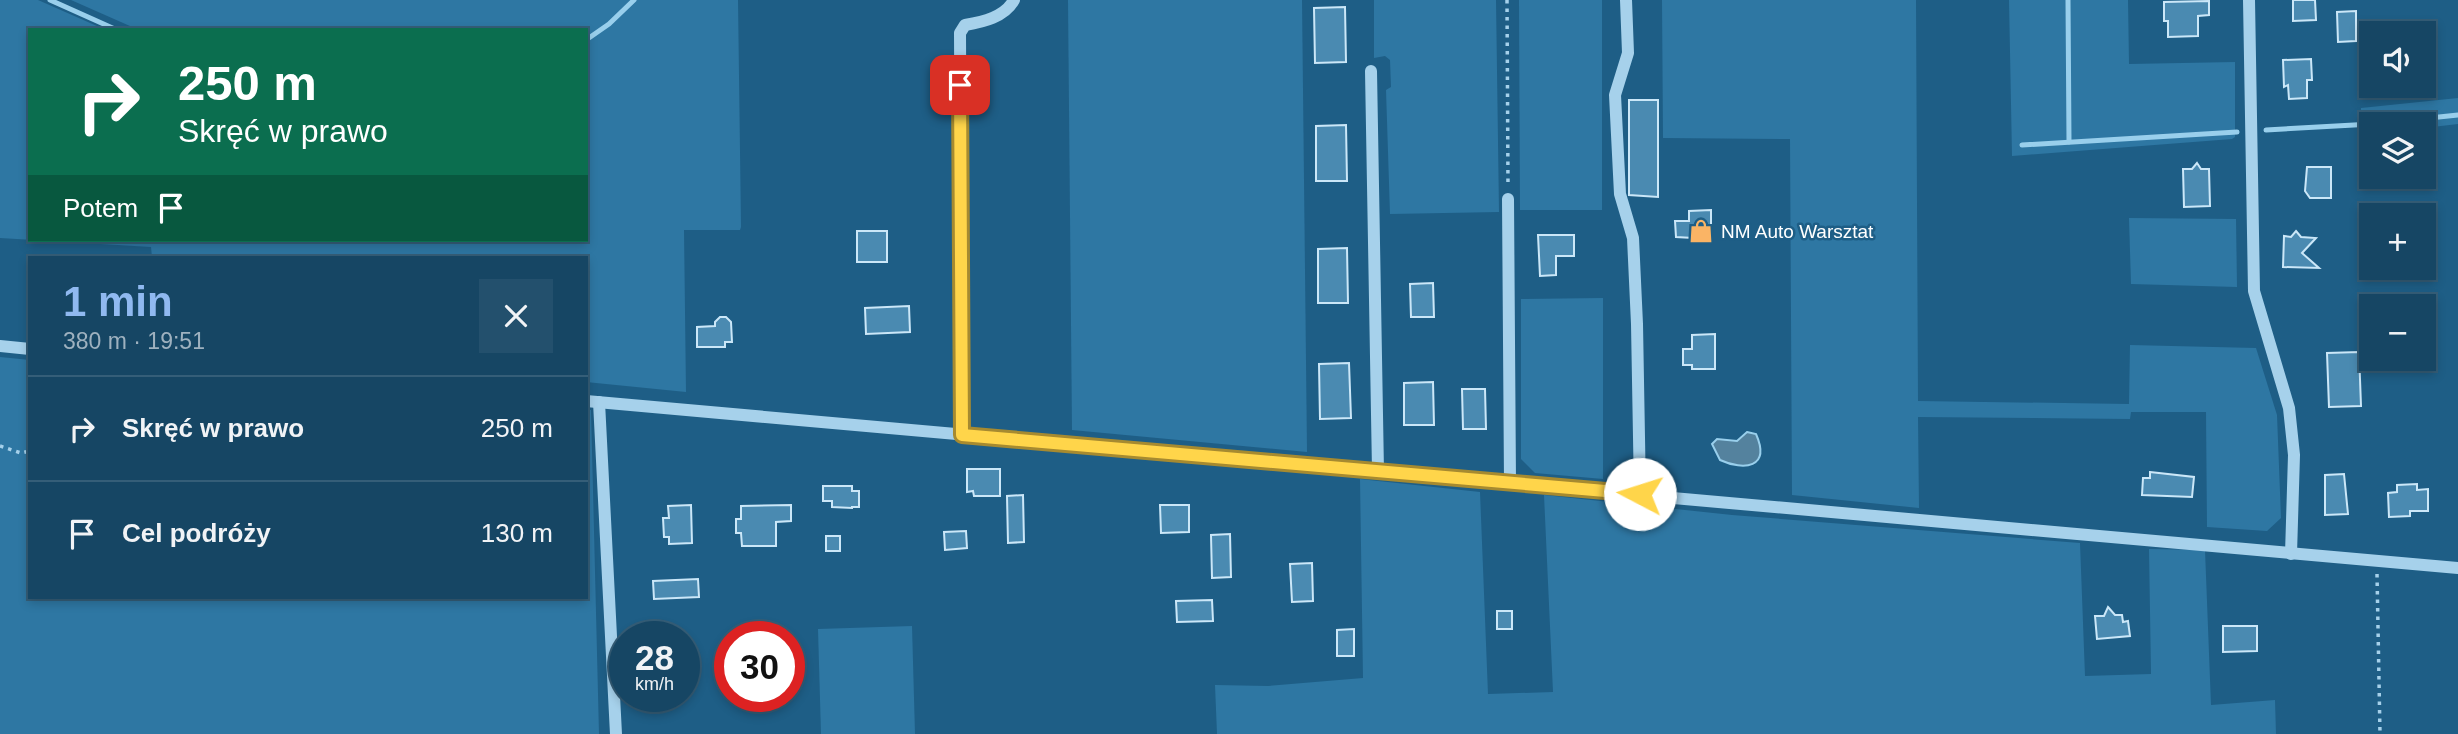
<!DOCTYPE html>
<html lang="pl">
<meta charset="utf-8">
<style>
:root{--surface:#164664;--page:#23506d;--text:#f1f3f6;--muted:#9eb1bf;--line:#355e78;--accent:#90b9f0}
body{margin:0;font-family:Arial,sans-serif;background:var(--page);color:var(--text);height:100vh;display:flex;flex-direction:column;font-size:26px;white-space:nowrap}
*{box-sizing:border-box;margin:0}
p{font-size:23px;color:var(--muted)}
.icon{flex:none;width:38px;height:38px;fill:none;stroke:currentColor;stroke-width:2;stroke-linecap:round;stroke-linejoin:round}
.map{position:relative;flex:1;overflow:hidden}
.side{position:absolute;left:28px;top:256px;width:560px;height:343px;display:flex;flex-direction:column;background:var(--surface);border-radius:0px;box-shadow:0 4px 10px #0003,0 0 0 2px var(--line)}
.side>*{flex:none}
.banner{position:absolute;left:28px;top:28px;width:560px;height:214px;border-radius:0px;box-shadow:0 4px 10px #0003,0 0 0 2px var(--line);background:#0b6e4f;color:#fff;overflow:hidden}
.tools{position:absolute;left:2359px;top:21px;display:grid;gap:14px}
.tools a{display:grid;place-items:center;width:77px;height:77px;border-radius:0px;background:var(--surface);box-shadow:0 4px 10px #0003,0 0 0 2px var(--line);font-size:35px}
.speed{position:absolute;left:609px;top:621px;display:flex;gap:14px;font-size:35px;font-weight:700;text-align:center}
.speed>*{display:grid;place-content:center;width:91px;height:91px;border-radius:50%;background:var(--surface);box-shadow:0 4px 10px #0003,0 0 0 2px var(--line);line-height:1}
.speed small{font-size:18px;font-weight:400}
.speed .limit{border:10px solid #d22;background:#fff;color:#111}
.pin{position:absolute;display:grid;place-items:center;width:60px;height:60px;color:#fff;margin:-30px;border-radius:14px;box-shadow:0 4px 10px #0006}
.me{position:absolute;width:77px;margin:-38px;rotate:275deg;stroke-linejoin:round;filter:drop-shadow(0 0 5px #0008)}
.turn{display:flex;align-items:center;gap:24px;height:147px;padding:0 35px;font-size:32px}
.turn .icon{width:91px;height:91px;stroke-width:2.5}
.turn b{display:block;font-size:49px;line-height:60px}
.then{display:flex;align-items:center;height:66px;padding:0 35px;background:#0003;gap:14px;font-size:26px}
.round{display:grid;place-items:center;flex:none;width:74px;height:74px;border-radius:0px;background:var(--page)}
.overview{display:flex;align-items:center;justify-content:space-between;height:119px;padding:0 35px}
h1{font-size:42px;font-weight:800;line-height:52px;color:var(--accent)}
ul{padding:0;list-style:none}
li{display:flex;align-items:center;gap:21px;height:105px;padding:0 35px;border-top:2px solid var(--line)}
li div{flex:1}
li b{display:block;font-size:26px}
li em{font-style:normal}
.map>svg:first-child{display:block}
.green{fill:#2e77a3}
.water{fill:#54829e;stroke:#99cfec;stroke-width:2}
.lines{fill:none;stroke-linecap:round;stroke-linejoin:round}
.stream{stroke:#99cfec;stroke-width:5}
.building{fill:#4a8ab1;stroke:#cbe7f8;stroke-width:2}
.path{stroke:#a6d1eb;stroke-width:3.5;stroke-dasharray:3.5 5;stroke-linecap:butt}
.minor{stroke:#a6d1eb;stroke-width:12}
.route-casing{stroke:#a68a30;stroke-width:18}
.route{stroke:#ffd54a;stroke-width:12}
.labels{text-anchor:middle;stroke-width:5;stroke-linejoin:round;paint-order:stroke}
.poi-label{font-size:19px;fill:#fff;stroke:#1e5e86;text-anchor:start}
</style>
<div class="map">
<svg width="2458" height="734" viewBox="0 0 2458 734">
<rect width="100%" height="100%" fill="#1e5e86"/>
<g class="green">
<polygon points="0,0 38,0 106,30 30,30 30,240 586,240 586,30 139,30 71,0 738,0 741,227 740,230 684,230 686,392 586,382 586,257 152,257 151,247 0,238"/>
<polygon points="1068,0 1302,0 1307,452 1072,430"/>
<polygon points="1374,0 1496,0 1499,212 1390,214 1386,90 1391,87 1390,60 1385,56 1374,58"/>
<polygon points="1519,0 1602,0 1602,210 1520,210"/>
<polygon points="1662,0 1916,0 1918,401 2129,404 2130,345 2256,348 2277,415 2281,518 2267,531 2207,527 2206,412 2131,412 2130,419 1918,417 1919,508 1792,495 1790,139 1663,138"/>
<polygon points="2009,0 2128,0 2129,64 2235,62 2235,137 2232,139 2012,156"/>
<polygon points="2458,98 2458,124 2424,128 2424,124 2371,124 2371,135 2361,137 2361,108"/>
<polygon points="2129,218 2236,219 2237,287 2131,284"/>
<polygon points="1603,298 1603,479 1535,473 1521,459 1521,299"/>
<polygon points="0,357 30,360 30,597 586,597 586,410 591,410 599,734 0,734"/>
<polygon points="1360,479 1480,492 1488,694 1553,692 1544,495 1732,515 2080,543 2085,676 2151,674 2149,549 2205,550 2211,705 2275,700 2276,734 1217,734 1215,685 1268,686 1363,678"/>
<polygon points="912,626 915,734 821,734 818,629"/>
</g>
<path class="water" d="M1747,432L1756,434C1771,468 1744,471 1720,460L1712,444L1717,439L1737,441Z"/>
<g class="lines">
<g class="stream">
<polyline points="50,0 117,30"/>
<polyline points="2068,0 2069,142"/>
<polyline points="586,40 609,24 634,0"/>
<polyline points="2266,130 2372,124 2458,115"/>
<polyline points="2022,145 2237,132"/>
</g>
</g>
<g class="building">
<polygon points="2293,0 2315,0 2316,20 2293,21"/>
<polygon points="2209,1 2209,15 2198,16 2198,36 2168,37 2168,21 2164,21 2164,2"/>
<polygon points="1345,7 1346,62 1315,63 1314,8"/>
<polygon points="2356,11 2356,41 2338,42 2337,12"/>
<polygon points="2311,59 2312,80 2307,80 2307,98 2289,99 2288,85 2284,87 2283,60"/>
<polygon points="1629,100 1658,100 1658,197 1629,195"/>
<polygon points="1346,125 1347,181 1316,181 1316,126"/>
<polygon points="2197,163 2201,169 2209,169 2210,206 2184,207 2183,169 2192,169"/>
<polygon points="2307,167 2331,167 2331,198 2310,198 2305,191"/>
<polygon points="1711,210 1711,239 1676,237 1675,221 1689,221 1689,211"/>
<rect x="857" y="231" width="30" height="31"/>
<polygon points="2296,231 2301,237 2316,238 2302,253 2319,268 2283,267 2284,236 2291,237"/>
<polygon points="1538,235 1574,235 1574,256 1556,256 1556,275 1540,276"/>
<polygon points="1347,248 1348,303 1318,303 1318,249"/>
<polygon points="1433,283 1434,317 1411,317 1410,284"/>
<polygon points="909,306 910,332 866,334 865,308"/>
<polygon points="720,317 726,317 731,322 732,342 725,342 725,347 697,347 697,327 715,326 715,322"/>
<polygon points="1715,334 1715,369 1692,369 1692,365 1683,365 1683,349 1692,349 1692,335"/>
<polygon points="2359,352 2361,406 2329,407 2327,353"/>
<polygon points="1349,363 1351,418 1320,419 1319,364"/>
<polygon points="1433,382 1434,425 1404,425 1404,383"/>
<polygon points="1462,389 1485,389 1486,429 1463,429"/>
<polygon points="967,469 1000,469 1000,496 974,496 973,491 967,492"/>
<polygon points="2150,472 2194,477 2192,497 2142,495 2143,478 2150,478"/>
<polygon points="2344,474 2348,514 2325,515 2325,475"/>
<polygon points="2417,484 2417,490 2428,489 2428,511 2410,511 2410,516 2389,517 2388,493 2397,492 2397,485"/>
<polygon points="823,486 852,486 852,491 859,491 859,507 852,507 852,508 832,507 832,501 823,501"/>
<polygon points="1023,495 1024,542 1008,543 1007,496"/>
<polygon points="691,505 692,543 669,544 669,537 664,537 663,518 669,518 668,506"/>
<polygon points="791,505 791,521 776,522 776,546 742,546 741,533 736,533 736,519 741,519 741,506"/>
<polygon points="1160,505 1189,505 1189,532 1161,533"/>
<polygon points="966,531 967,548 945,550 944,532"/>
<polygon points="1230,534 1231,577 1212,578 1211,535"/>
<rect x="826" y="536" width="14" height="15"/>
<polygon points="1312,563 1313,601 1292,602 1290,564"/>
<polygon points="698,579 699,597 654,599 653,581"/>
<polygon points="1212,600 1213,621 1177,622 1176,601"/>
<polygon points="2108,607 2115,615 2122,615 2123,622 2128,621 2130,636 2097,639 2095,616 2104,616"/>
<rect x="1497" y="611" width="15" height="18"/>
<polygon points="2223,626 2257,626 2257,651 2223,652"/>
<polygon points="1354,629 1354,656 1337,656 1337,630"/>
</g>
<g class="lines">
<g class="path">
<polyline points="1507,0 1508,187"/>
<polyline points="0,446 21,453 30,451"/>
<polyline points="2377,574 2380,734"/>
</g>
<g class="minor">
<polyline points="1626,0 1628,53 1615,95 1620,194 1633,238 1637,324 1640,494"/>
<polyline points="2249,0 2254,291 2289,408 2294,455 2291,554"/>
<polyline points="1371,71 1378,471"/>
<polyline points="1508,199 1510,483"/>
<polyline points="0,346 30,349"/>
<polyline points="586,401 2458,568"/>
<polyline points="599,402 616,734"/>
<path d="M962,435L960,33L965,25C983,22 1005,17 1014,0"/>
</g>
</g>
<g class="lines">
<g class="route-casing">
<polyline id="route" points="960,85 962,435 1640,494"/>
</g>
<use href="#route" class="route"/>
</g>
<defs>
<g id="shop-bare" transform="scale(1.89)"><path d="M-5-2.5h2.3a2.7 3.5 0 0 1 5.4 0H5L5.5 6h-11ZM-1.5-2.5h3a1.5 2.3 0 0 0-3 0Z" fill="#fab465" stroke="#1e5e86" stroke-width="2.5" paint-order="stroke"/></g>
</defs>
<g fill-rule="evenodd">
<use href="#shop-bare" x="1701" y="231"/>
</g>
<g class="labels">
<g class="poi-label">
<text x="1721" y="238">NM Auto Warsztat</text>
</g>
</g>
</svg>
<div class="tools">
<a><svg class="icon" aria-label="sound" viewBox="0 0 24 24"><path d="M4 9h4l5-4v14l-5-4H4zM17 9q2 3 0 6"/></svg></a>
<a><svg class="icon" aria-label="layers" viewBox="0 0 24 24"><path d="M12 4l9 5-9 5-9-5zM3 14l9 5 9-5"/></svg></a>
<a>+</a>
<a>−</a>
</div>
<div class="speed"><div>28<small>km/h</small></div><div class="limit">30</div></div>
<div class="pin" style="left:960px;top:85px;background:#d93025"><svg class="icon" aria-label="arrive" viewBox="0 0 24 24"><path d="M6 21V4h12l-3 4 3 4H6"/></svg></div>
<svg class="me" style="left:1640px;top:494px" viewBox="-20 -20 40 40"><circle r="19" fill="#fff"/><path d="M0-13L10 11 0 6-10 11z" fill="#ffd54a"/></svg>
<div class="banner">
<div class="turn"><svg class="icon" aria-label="right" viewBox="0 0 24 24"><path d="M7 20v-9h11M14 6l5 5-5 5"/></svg><div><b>250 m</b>Skręć w prawo</div></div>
<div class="then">Potem<svg class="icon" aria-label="arrive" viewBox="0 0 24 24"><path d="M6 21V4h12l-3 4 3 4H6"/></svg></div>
</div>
<section class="side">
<div class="overview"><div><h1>1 min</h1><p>380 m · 19:51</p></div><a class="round"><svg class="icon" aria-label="close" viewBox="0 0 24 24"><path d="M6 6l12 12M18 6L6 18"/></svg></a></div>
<ul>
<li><svg class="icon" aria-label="right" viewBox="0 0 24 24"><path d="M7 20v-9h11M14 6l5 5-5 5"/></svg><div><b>Skręć w prawo</b></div><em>250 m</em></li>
<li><svg class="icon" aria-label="arrive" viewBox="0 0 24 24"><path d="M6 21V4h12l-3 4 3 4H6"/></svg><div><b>Cel podróży</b></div><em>130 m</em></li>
</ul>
</section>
</div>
